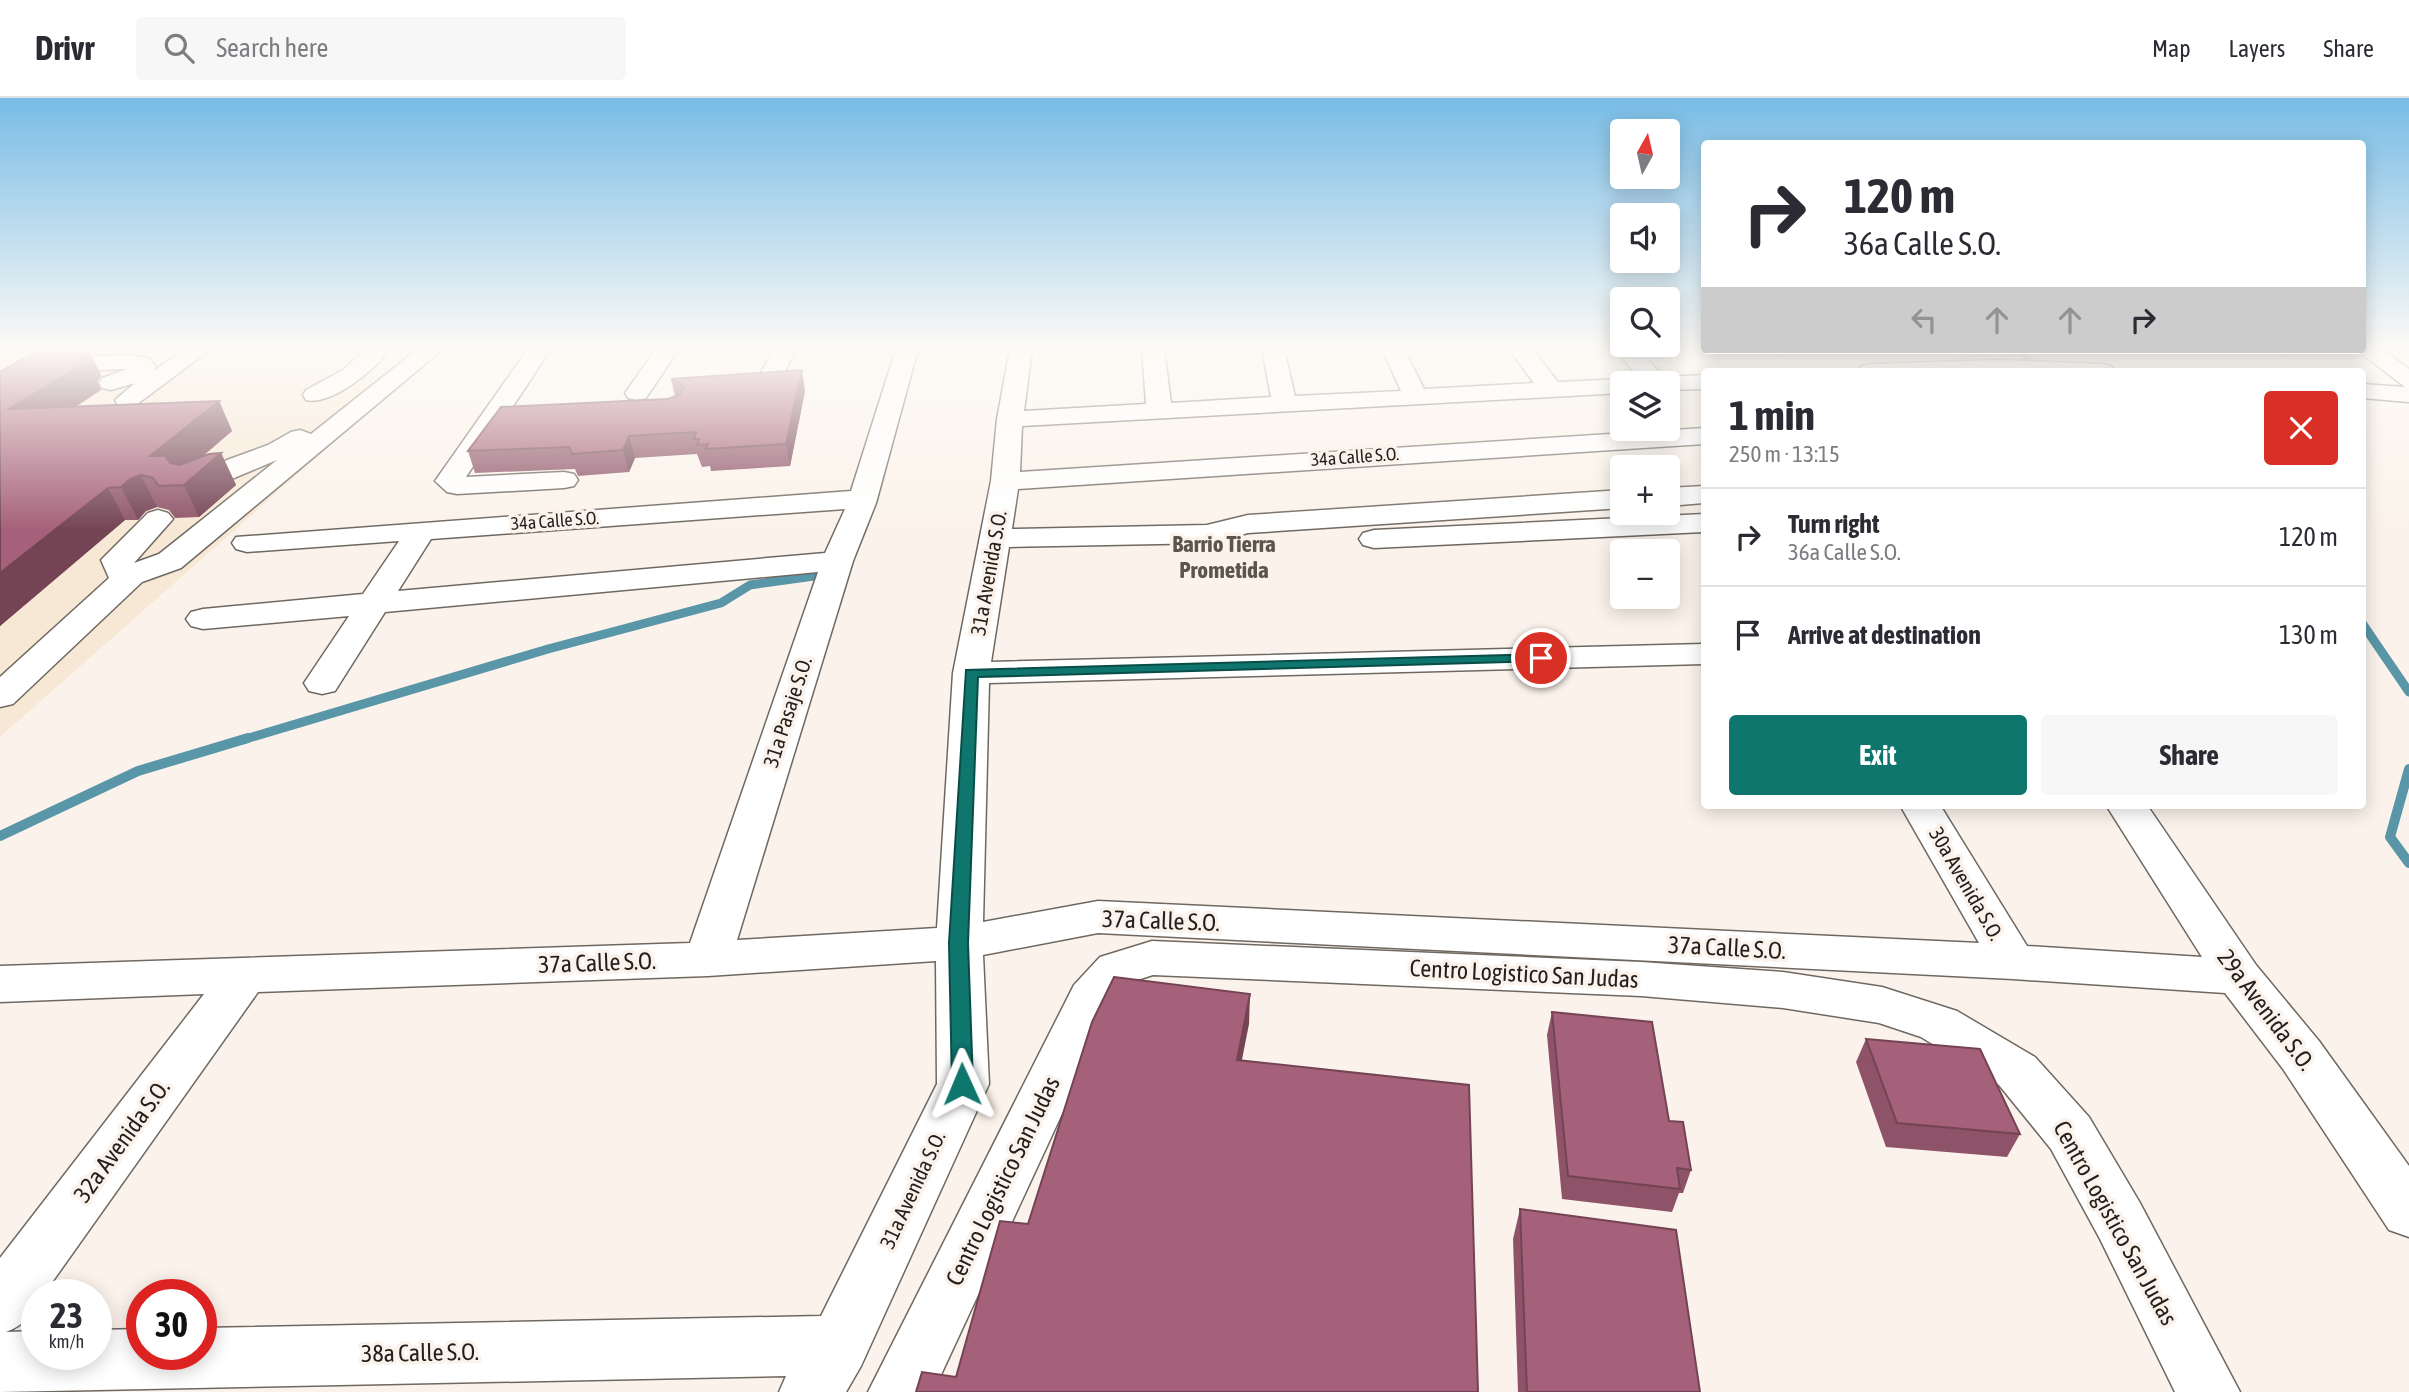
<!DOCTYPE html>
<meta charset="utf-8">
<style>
:root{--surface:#fff;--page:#f7f7f7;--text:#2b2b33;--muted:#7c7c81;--line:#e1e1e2;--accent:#0f766e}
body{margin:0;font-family:"Asap Condensed",sans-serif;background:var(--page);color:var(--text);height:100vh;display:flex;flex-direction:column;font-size:26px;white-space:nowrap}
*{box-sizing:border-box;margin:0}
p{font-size:23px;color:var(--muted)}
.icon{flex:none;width:38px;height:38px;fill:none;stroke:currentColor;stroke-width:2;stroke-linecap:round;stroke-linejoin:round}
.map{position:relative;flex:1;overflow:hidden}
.panel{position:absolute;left:1701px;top:270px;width:665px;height:441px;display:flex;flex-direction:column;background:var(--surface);border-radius:7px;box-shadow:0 4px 18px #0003}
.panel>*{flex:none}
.top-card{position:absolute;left:1701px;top:42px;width:665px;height:214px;border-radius:7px;box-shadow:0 4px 18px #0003;background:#fff;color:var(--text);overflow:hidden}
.needle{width:46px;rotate:8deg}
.fabs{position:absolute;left:1610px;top:21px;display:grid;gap:14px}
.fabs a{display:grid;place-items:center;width:70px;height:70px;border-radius:7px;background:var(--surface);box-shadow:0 4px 18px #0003;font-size:35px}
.speed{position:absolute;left:21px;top:1181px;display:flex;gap:14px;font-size:35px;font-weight:700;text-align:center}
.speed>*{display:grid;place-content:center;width:91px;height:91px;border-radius:50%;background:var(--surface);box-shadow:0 4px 18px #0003;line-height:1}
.speed small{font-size:18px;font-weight:400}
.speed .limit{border:10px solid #d22;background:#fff;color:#111}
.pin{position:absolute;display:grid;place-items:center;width:60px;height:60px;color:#fff;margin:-30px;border:4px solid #fff;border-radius:50%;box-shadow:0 2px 7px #0007}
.me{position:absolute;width:77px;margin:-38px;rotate:359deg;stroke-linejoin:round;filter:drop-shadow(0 0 5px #0008)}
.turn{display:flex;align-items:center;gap:24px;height:147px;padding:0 28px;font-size:32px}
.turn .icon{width:91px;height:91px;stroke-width:2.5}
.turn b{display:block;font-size:49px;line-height:60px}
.lanes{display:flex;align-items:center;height:66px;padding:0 28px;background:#0003;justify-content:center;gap:35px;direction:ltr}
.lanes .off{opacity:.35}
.round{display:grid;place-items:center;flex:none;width:74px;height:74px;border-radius:7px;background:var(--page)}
.headline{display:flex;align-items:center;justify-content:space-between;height:119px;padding:0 28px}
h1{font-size:42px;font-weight:700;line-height:52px}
.action{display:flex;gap:14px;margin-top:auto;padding:14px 28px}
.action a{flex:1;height:80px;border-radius:7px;background:var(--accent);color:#fff;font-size:28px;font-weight:700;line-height:80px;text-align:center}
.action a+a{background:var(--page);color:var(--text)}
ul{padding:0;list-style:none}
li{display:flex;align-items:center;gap:21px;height:98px;padding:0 28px;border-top:2px solid var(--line)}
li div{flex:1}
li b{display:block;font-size:26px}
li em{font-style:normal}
header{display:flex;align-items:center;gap:42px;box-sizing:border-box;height:98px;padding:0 35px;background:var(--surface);border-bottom:2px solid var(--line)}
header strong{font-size:33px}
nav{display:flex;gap:38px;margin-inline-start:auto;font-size:24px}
.search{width:490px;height:63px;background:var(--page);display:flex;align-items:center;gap:18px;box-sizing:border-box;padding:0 24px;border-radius:7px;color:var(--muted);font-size:26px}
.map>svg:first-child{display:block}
.built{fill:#f3e7d8}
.medical{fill:#f7e8d5}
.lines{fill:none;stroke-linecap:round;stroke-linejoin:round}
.stream-far2{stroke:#5996a8;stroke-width:6}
.stream-far1{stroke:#5996a8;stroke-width:9}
.stream{stroke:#5996a8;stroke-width:10}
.minor-casing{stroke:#6f6861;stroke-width:3}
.minor{fill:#fff;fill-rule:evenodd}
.wall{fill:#8e5368}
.shaded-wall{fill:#744455}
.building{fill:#a56179;stroke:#744455;stroke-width:2}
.route{fill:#0f766e;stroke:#0a4d48;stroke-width:2}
.labels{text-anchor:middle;stroke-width:7;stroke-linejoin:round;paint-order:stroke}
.far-street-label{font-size:18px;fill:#221f1c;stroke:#fbf3eb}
.street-label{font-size:21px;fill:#221f1c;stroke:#fbf3eb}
.neighbourhood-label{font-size:23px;font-weight:bold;fill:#5b554e;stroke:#fbf3eb}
.near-street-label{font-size:24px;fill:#221f1c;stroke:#fbf3eb}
</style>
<header>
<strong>Drivr</strong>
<div class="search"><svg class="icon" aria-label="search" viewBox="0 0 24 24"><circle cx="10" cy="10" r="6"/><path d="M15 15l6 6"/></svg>Search here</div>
<nav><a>Map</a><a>Layers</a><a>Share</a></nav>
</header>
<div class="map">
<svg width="2409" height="1294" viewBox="0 0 2409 1294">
<rect width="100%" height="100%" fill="#fbf3eb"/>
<polygon class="built" points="2039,252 2355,252 2358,254 2082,254"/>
<polygon class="medical" points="0,251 440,251 0,639"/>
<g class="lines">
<polyline class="stream-far2" points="2023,252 2028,265 2038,273"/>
<g class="stream-far1">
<polyline points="2362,525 2409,594"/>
<polyline points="242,642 548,551 721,505 750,487 814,478"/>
</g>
<g class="stream">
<polyline points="2409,671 2390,739 2409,765"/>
<polyline points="0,738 138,673 248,640"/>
</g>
<g class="minor-casing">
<g id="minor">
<polygon points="185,251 211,251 136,307 127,309 118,307 115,302 135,285 111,292 102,290 99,285 102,280 127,271 50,274 42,272 38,267 42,262 50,260 129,257 149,260 156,269 153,273"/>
<path d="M366,251H390C376,271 331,308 306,302L303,297L306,292L343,272Z"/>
<polygon points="418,251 443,251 181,470 142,484 13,606 0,609 0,579 109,480 101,462 148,415 158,412 168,415 173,421 134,465 159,456 277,362 196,396 186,394 182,388 186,382 227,362 268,347 291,334 300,332 311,336"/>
<polygon points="528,251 551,251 466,379 564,374 574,376 578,382 574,388 564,390 457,396 447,394 435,383"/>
<polygon points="656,251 679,251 646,300 637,302 628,300 625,295"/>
<polygon points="774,251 796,251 778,287 769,289 760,287 757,282"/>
<path d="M896,251H918L876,405L853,463L737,842L937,830L953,575L991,383L997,321L1010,251H1032L1024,313L1146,306L1142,251H1164L1171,305L1271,299L1262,251H1284L1295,298L1401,293L1382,251H1404L1424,291L1534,285L1509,251H1532L1558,284L1622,281L1632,285H1622V295L1022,328L1020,374L1704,330V346L1018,391L1012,431L1207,427L1248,417L1622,392V410L1248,435L1211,445L1009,449L991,564L1704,546V566L989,585L983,824L1098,803L1979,845L1900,707H1940L2027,848L2202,859L2106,707H2147L2256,867L2319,943L2409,1068V1139L2389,1132L2283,971L2225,895L2013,881L1098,835L983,857L989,986L861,1268L846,1294H779L786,1278L0,1294V1160L204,896L0,904V868L690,845L818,474L385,514L335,593L322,596L309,593L304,585L349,518L203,531L191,528L186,521L191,514L203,511L363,496L399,443L247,454L236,451L232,445L236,439L851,393ZM845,411L825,455L398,493L431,441ZM936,863L937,986L821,1218L201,1230V1256H142V1231L96,1232V1256H37V1233L6,1234C22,1228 37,1215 37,1197H43L258,894L708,878Z"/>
<polygon points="1615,251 1638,251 1664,279 1704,277 1704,291 1668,292 1668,285 1643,285"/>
<polygon points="2382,251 2409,271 2409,304 2362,300 2362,286 2405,289 2357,252"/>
<polygon points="1998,262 2103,266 2111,268 2115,273 1858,273 1862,268 1870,266"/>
<polygon points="1704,388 1704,405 1668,408 1668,390"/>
<polygon points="1704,416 1704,434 1374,450 1363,447 1359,441 1363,435 1374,432"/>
<polygon points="1152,843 1641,864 1783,874 1882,889 1957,913 2035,959 2089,1019 2140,1105 2240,1294 2175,1294 2100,1141 2051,1051 1999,987 1921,939 1879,925 1783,910 1641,898 1153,877 1134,883 1111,910 933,1294 868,1294 1074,887 1100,859"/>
</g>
</g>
<use href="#minor" class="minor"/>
</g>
<g class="wall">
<polygon points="51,251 88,251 101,277 97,284 101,292 75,309 219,303 232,333 202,359 221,355 236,387 199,419 175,420 169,412 157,409 146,413 138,422 125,422 0,528 0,274"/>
<polygon points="671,281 805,293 790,368 711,373 710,368 702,369 697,356 635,360 629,374 578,378 575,371 475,375 468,353 675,298"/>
<polygon points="1552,914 1669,1023 1691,1072 1683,1095 1679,1095 1672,1114 1562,1101 1547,937"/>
<polygon points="1866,941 2020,1036 2007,1059 1886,1049 1856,964"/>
<polygon points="1520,1111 1700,1294 1518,1294 1513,1141"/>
</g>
<g class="shaded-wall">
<polygon points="86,251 88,251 101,277 97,284 101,292 26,341 9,311 83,256"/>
<polygon points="802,272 805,293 790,368 786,346"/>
<polygon points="219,303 232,333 168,387 150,358"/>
<polygon points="629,338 635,360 629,374 623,352"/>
<polygon points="221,355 236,387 199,419 184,387"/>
<polygon points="141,377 157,409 146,413 138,422 121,389 130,381"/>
<polygon points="108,390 125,422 0,528 0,475"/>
<polygon points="1250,896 1249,926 1236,992 1237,962"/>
</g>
<g class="building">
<polygon points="86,251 83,256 86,264 9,311 219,303 150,358 165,358 170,365 180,367 209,356 221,355 184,387 159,388 153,380 141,377 130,381 121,389 108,390 0,475 0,274 39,252"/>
<polygon points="802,272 786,346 706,351 708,346 697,347 699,341 694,341 696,334 629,338 623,352 572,356 569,349 468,353 501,309 668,301 679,297 684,290 679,284 671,281"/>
<polygon points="1114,879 1250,896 1237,962 1469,987 1478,1294 916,1294 922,1274 956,1279 1000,1123 1028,1126 1092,924"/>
<polygon points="1552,914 1652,924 1669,1023 1683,1024 1691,1072 1677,1070 1680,1091 1568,1078"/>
<polygon points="1866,941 1980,951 2020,1036 1897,1025"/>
<polygon points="1520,1111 1676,1132 1700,1294 1527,1294"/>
</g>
<linearGradient id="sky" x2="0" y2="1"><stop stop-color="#78bce6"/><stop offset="0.58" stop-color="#fdfaf6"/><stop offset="1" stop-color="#fdfaf6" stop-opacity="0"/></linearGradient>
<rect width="2409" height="432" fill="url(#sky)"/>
<polygon class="route" points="1541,556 1549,560 1547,563 978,579 968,845 973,986 970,992 962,994 955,992 952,986 949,845 966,572"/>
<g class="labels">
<g class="far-street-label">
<text transform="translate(1355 359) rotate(-4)" y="6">34a Calle S.O.</text>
<text transform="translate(555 423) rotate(-4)" y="6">34a Calle S.O.</text>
</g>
<g class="street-label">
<text transform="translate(989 475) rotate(-80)" y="7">31a Avenida S.O.</text>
<text transform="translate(788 614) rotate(-72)" y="7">31a Pasaje S.O.</text>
<text transform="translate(1966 786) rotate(60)" y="7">30a Avenida S.O.</text>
<text transform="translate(913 1092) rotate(-65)" y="7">31a Avenida S.O.</text>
</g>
<g class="neighbourhood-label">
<text x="1224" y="454">Barrio Tierra<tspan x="1224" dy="26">Prometida</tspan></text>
</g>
<g class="near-street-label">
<text transform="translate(1161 823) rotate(2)" y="8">37a Calle S.O.</text>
<text transform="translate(1727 850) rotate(3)" y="8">37a Calle S.O.</text>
<text transform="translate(597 865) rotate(-2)" y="8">37a Calle S.O.</text>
<text transform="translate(1524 876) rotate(3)" y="8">Centro Logistico San Judas</text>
<text transform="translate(2266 912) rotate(53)" y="8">29a Avenida S.O.</text>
<text transform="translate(122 1043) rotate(-54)" y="8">32a Avenida S.O.</text>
<text transform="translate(1003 1083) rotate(-64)" y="8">Centro Logistico San Judas</text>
<text transform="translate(2115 1125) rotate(61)" y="8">Centro Logistico San Judas</text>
<text transform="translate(420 1255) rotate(-1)" y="8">38a Calle S.O.</text>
</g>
</g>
</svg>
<div class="fabs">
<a><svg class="needle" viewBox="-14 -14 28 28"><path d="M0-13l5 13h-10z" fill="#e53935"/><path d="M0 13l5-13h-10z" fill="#7c7c81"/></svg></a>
<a><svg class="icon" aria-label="sound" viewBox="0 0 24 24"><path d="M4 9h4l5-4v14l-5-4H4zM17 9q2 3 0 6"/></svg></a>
<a><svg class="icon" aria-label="search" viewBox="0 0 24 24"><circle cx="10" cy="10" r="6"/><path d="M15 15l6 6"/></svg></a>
<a><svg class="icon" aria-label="layers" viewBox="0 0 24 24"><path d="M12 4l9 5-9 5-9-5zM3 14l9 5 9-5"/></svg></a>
<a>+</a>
<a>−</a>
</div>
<div class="speed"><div>23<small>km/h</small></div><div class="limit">30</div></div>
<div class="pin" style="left:1541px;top:560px;background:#d93025"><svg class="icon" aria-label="arrive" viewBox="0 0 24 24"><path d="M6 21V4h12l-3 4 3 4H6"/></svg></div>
<svg class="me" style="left:962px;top:986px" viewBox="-20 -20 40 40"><path d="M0-17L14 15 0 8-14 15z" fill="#0f766e" stroke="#fff" stroke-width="4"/></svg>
<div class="top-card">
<div class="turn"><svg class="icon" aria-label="right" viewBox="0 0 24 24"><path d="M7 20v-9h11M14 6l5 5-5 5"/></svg><div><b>120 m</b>36a Calle S.O.</div></div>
<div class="lanes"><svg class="icon off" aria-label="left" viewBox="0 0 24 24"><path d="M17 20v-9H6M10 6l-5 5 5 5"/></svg><svg class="icon off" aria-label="ahead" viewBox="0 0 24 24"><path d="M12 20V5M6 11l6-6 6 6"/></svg><svg class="icon off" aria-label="ahead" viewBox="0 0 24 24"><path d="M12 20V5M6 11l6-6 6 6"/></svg><svg class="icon" aria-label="right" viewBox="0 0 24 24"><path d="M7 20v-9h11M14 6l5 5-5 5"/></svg></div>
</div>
<section class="panel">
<div class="headline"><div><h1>1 min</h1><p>250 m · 13:15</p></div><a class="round" style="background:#d93025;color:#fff"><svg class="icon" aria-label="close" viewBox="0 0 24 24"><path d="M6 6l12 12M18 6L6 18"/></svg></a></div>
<ul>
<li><svg class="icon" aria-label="right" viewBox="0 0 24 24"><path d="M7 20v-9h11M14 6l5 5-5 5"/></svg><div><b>Turn right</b><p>36a Calle S.O.</p></div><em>120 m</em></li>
<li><svg class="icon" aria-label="arrive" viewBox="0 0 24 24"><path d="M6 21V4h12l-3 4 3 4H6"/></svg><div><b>Arrive at destination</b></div><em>130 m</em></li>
</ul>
<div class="action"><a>Exit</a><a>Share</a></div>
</section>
</div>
